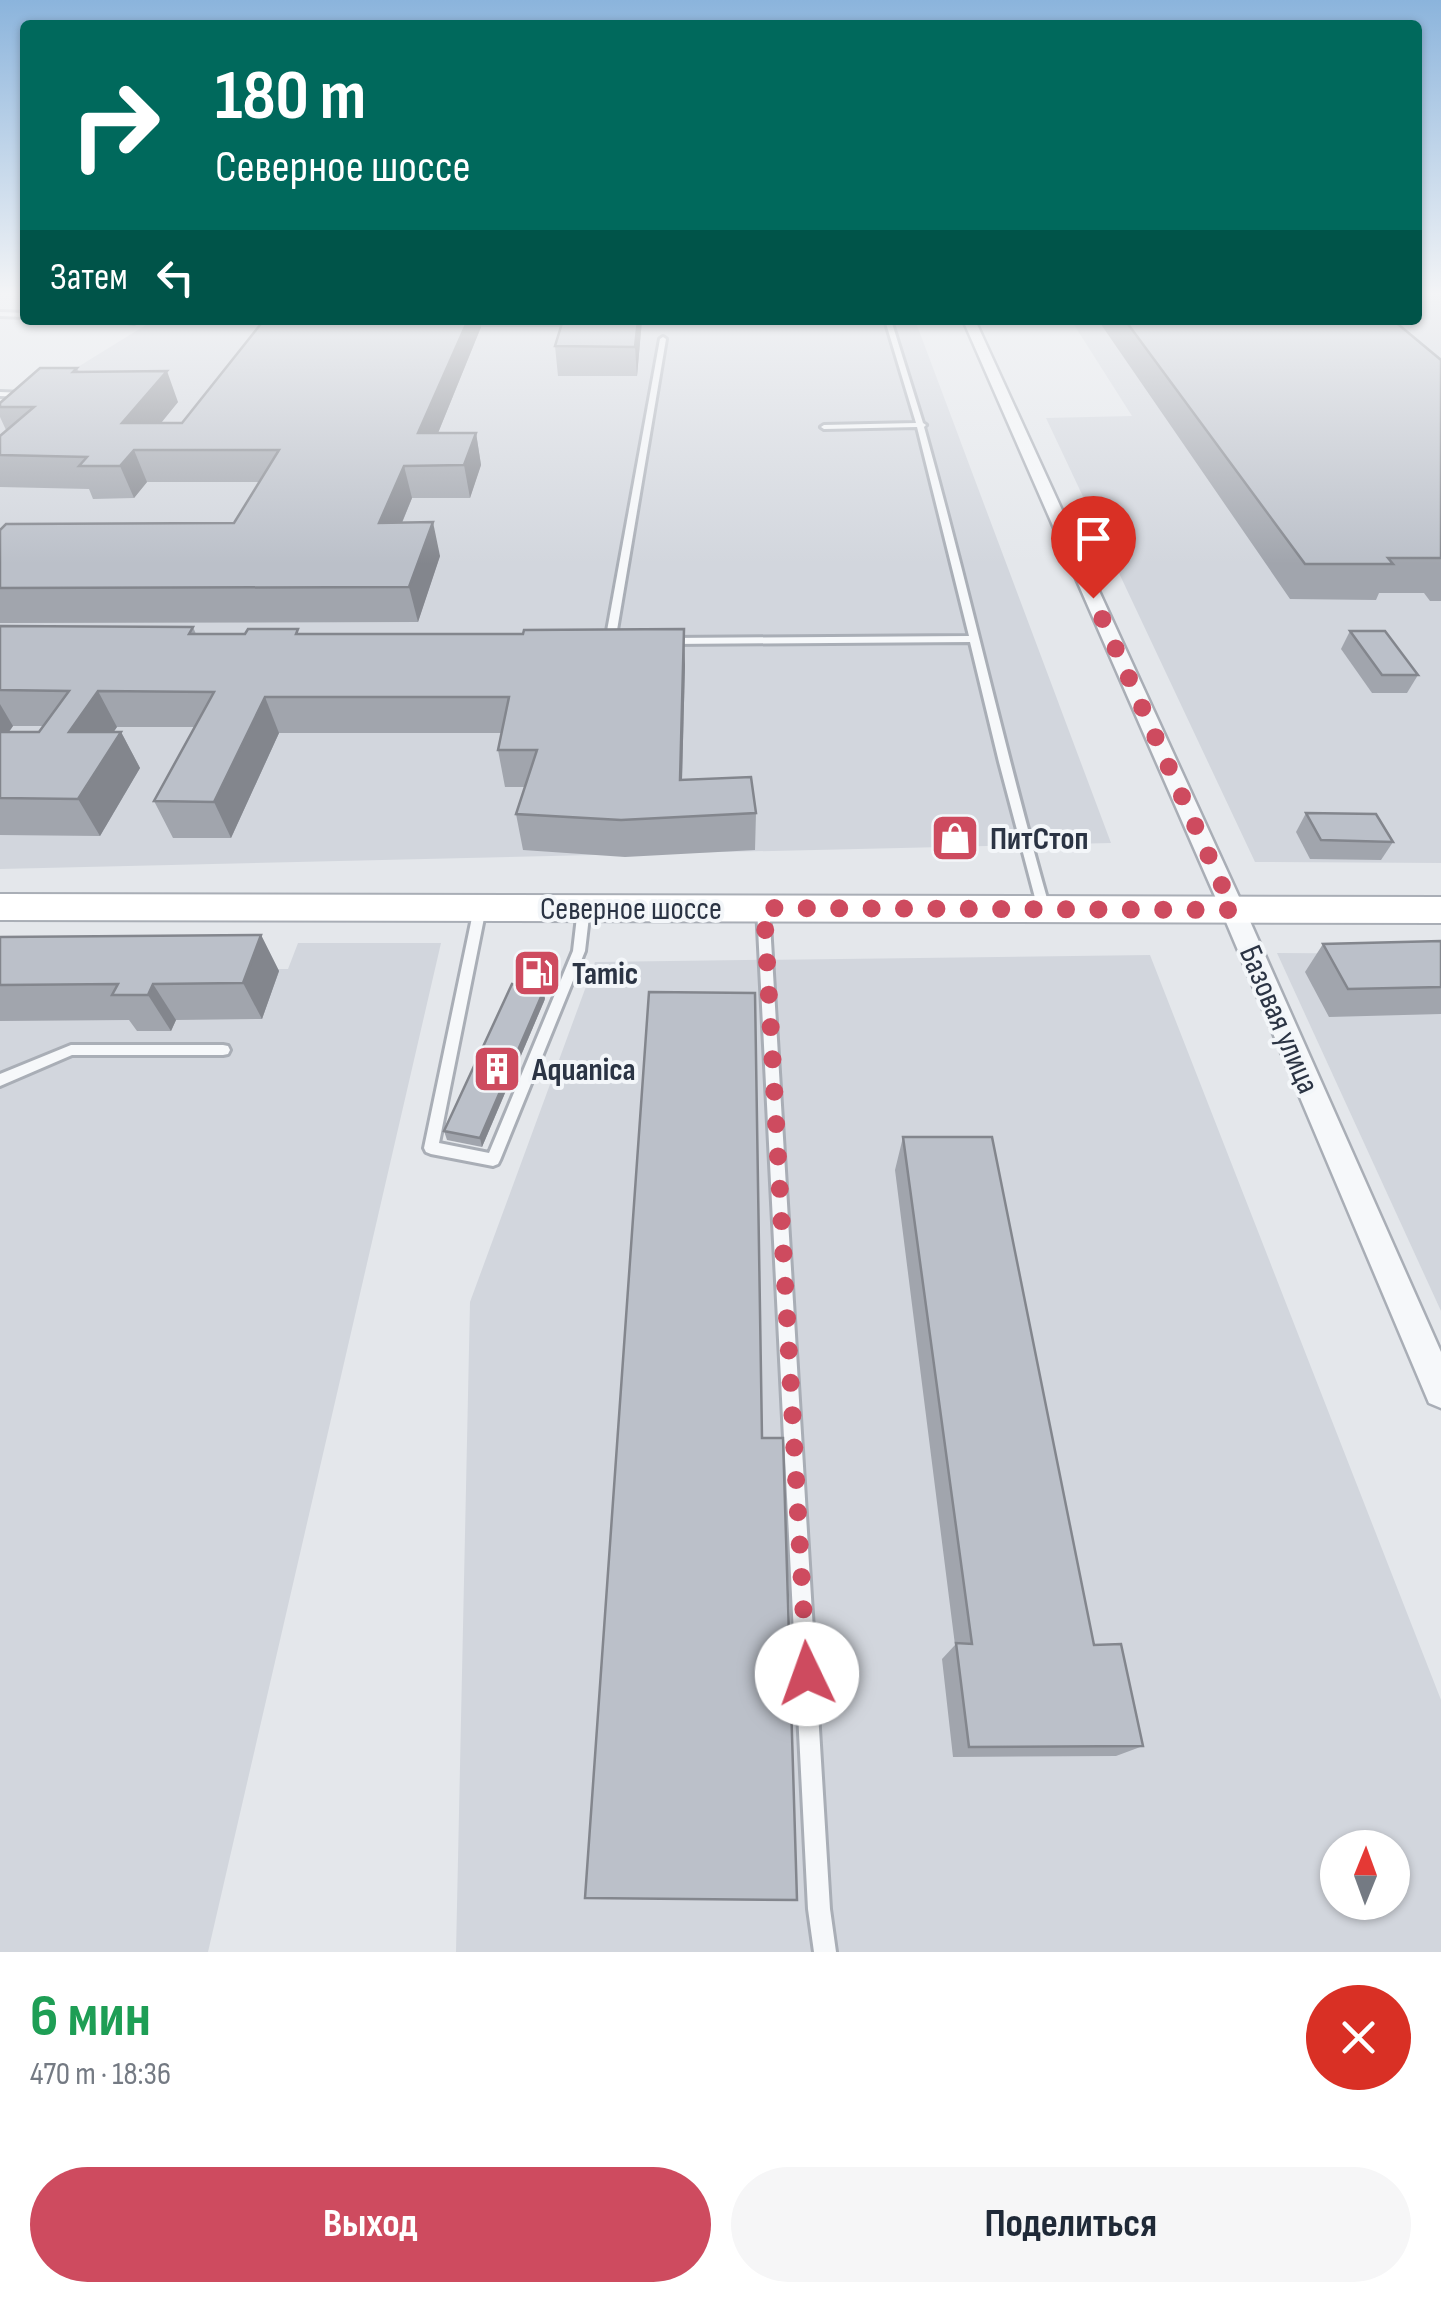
<!DOCTYPE html>
<html lang="ru">
<meta charset="utf-8">
<style>
:root{--surface:#fff;--page:#f6f6f7;--text:#1f2937;--muted:#747a83;--accent:#ce4b5f}
body{margin:0;font-family:"Sofia Sans Condensed",sans-serif;background:var(--page);color:var(--text);height:100vh;display:flex;flex-direction:column;font-size:38px;white-space:nowrap}
*{box-sizing:border-box;margin:0}
p{font-size:32px;color:var(--muted)}
.icon{flex:none;width:55px;height:55px;fill:none;stroke:currentColor;stroke-width:2;stroke-linecap:round;stroke-linejoin:round}
.map{position:relative;height:1952px;overflow:hidden}
.details{display:flex;flex-direction:column;background:var(--surface);flex:1}
.details>*{flex:none}
.hud{position:absolute;left:20px;top:20px;width:1402px;height:305px;border-radius:10px;box-shadow:0 2px 8px #0004;background:#00695c;color:#fff;overflow:hidden}
.needle{width:65px;rotate:1deg}
.fabs{position:absolute;left:1320px;top:1830px;display:grid;gap:20px}
.fabs a{display:grid;place-items:center;width:90px;height:90px;border-radius:50%;background:var(--surface);box-shadow:0 2px 8px #0004;font-size:50px}
.pin{position:absolute;display:grid;place-items:center;width:85px;height:85px;color:#fff;margin:-102px -42px;border-radius:50% 50% 50% 0;rotate:-45deg;box-shadow:0 0 10px #0007}
.pin .icon{rotate:45deg}
.me{position:absolute;width:110px;margin:-55px;rotate:357deg;stroke-linejoin:round;filter:drop-shadow(0 0 8px #0008)}
.turn{display:flex;align-items:center;gap:35px;height:210px;padding:0 30px;font-size:45px}
.turn .icon{width:130px;height:130px;stroke-width:2.5}
.turn b{display:block;font-size:70px;line-height:85px}
.then{display:flex;align-items:center;height:95px;padding:0 30px;background:#0003;gap:20px;font-size:38px}
.round{display:grid;place-items:center;flex:none;width:105px;height:105px;border-radius:52px;background:var(--page)}
.overview{display:flex;align-items:center;justify-content:space-between;height:170px;padding:0 30px}
h1{font-size:60px;font-weight:700;line-height:75px;color:#1e9e55}
.cta{display:flex;gap:20px;margin-top:auto;padding:20px 30px}
.cta a{flex:1;height:115px;border-radius:60px;background:var(--accent);color:#fff;font-size:40px;font-weight:700;line-height:115px;text-align:center}
.cta a+a{background:var(--page);color:var(--text)}
.map>svg:first-child{display:block}
.built{fill:#d2d6dd;fill-rule:evenodd}
.lines{fill:none;stroke-linecap:round;stroke-linejoin:round}
.lane-casing{stroke:#a9aeb6;stroke-width:6}
.street-casing{stroke:#a9aeb6;stroke-width:5}
.secondary-casing{stroke:#a9aeb6;stroke-width:4}
.lane{fill:#f6f8fa;fill-rule:evenodd}
.street{fill:#f6f8fa;fill-rule:evenodd}
.secondary{fill:#fff;fill-rule:evenodd}
.wall{fill:#a1a5ad;fill-rule:evenodd}
.shaded-wall{fill:#83868d}
.building{fill:#bbc0c9;stroke:#83868d;stroke-width:2.5}
.route{stroke:#ce4b5f;stroke-width:18;stroke-dasharray:0 32.4}
.labels{text-anchor:middle;stroke-width:8;stroke-linejoin:round;paint-order:stroke}
.poi-label{font-size:32px;font-weight:bold;fill:#2b3444;stroke:#f3f6f9;text-anchor:start}
.street-label{font-size:32px;fill:#2b3444;stroke:#f3f6f9}
</style>
<div class="map">
<svg width="1441" height="1952" viewBox="0 0 1441 1952">
<rect width="100%" height="100%" fill="#e4e7eb"/>
<g class="built">
<polygon points="1418,291 1441,291 1441,372 1380,320 1418,320"/>
<polygon points="154,320 915,320 1111,843 0,869 0,415"/>
<polygon points="1071,320 1373,320 1441,378 1441,863 1255,862 1046,418 1132,416"/>
<polygon points="298,943 441,943 208,1952 0,1952 0,969 288,969"/>
<polygon points="1277,953 1441,954 1441,1311"/>
<path d="M1150,955L1441,1700V1952H456L470,1302L595,962ZM1338,1848H1392V1902H1338Z"/>
</g>
<g class="lines">
<g class="lane-casing">
<g id="lane">
<polygon points="0,312 25,313 25,317 0,316"/>
<polygon points="114,320 136,320 137,321 134,323"/>
<path d="M885,320H891L923,423L926,425L924,427C969,587 1004,749 1050,909L1044,913L1038,909L999,762L970,642L670,644L665,641L670,638L969,636L917,427L824,429L821,427L824,425L916,423Z"/>
<polygon points="663,337 666,339 615,642 610,645 605,642 660,339"/>
<polygon points="0,392 24,393 27,395 24,397 0,396"/>
<polygon points="480,904 486,908 439,1143 489,1153 573,951 578,908 584,904 590,908 585,951 500,1160 498,1164 493,1166 431,1154 426,1152 424,1148 474,908"/>
<polygon points="763,904 769,908 830,1909 836,1952 814,1952 808,1909 757,908"/>
<polygon points="71,1045 223,1045 228,1046 230,1050 228,1054 223,1055 72,1055 0,1086 0,1074"/>
</g>
</g>
<g class="street-casing">
<polygon id="street" points="963,320 975,320 1245,910 1441,1352 1441,1408 1429,1403 1221,910"/>
</g>
<g class="secondary-casing">
<polygon id="secondary" points="0,894 1441,897 1441,923 0,920"/>
</g>
<use href="#lane" class="lane"/>
<use href="#street" class="street"/>
<use href="#secondary" class="secondary"/>
</g>
<g class="wall">
<polygon points="264,320 642,320 637,376 558,376 555,346 561,327 481,327 438,433 476,433 481,465 470,498 412,498 402,523 440,556 418,622 0,623 0,530 234,523 259,482 147,482 134,498 93,499 89,489 0,487 0,436 6,430 0,417 0,403 77,368 79,372 178,402 161,423 182,423"/>
<polygon points="1098,320 1393,320 1441,360 1441,601 1430,601 1424,593 1379,593 1376,600 1290,599"/>
<path d="M0,626L193,627L196,634H300L685,665L682,780L756,813L755,850L625,857L523,850L516,814L525,787H505L498,750L502,733H279L231,838H173L154,801L194,727H117L113,732H121L140,768L100,836L0,835ZM13,726H43L39,732H9Z"/>
<polygon points="1350,631 1418,675 1407,693 1372,693 1341,649"/>
<polygon points="1306,813 1393,842 1381,860 1310,859 1296,832"/>
<polygon points="261,935 279,971 262,1019 176,1020 171,1031 137,1031 129,1020 0,1021 0,937"/>
<polygon points="1441,941 1441,1014 1329,1017 1305,972 1323,944"/>
<polygon points="545,999 482,1147 447,1140 444,1131"/>
<polygon points="903,1137 1094,1645 1143,1746 1116,1756 953,1757 942,1659 955,1645 895,1170"/>
</g>
<g class="shaded-wall">
<polygon points="468,320 480,320 481,327 425,465 418,433"/>
<polygon points="638,320 642,320 637,376 635,347"/>
<polygon points="167,371 178,402 139,450 134,450 147,482 134,498 120,466 122,423"/>
<polygon points="476,433 481,465 470,498 464,465"/>
<polygon points="404,466 412,498 388,556 379,523"/>
<polygon points="433,522 440,556 418,622 409,587"/>
<polygon points="684,629 685,665 681,817 680,780"/>
<polygon points="98,691 117,727 90,768 69,732"/>
<polygon points="265,697 279,733 231,838 214,802"/>
<polygon points="0,704 13,726 0,744"/>
<polygon points="121,732 140,768 100,836 78,799"/>
<polygon points="261,935 279,971 262,1019 243,983"/>
<polygon points="153,984 176,1020 171,1031 148,995"/>
<polygon points="544,990 545,999 482,1147 480,1138"/>
</g>
<g class="building">
<polygon points="264,320 468,320 418,433 476,433 464,465 404,466 379,523 433,522 409,587 0,588 0,530 6,524 234,523 279,450 134,450 120,466 79,466 87,457 0,455 0,436 34,407 0,407 0,403 40,368 77,368 73,372 167,371 122,423 182,423"/>
<polygon points="563,320 638,320 635,347 555,346"/>
<polygon points="1125,320 1393,320 1441,360 1441,558 1388,558 1393,564 1305,564"/>
<polygon points="0,626 193,627 189,634 245,634 248,629 298,629 296,634 523,634 524,630 684,629 680,780 751,777 756,813 621,820 516,814 537,750 498,750 509,697 265,697 214,802 154,801 214,692 98,691 69,732 121,732 78,799 0,798 0,732 39,732 69,691 0,690"/>
<polygon points="1350,631 1385,631 1418,675 1382,675"/>
<polygon points="1306,813 1376,814 1393,842 1321,840"/>
<polygon points="261,935 243,983 153,984 148,995 112,995 118,984 0,985 0,937"/>
<polygon points="1441,941 1441,987 1348,989 1323,944"/>
<polygon points="512,984 544,990 480,1138 444,1131"/>
<polygon points="649,992 755,993 762,1438 783,1438 797,1900 585,1898"/>
<polygon points="903,1137 992,1137 1094,1645 1121,1644 1143,1746 969,1747 956,1643 972,1644"/>
</g>
<linearGradient id="sky" x2="0" y2="1"><stop stop-color="#8bb4dc"/><stop offset="0.52" stop-color="#f3f4f6"/><stop offset="1" stop-color="#f3f4f6" stop-opacity="0"/></linearGradient>
<rect width="1441" height="564" fill="url(#sky)"/>
<g class="lines">
<polyline class="route" points="807,1674 764,908 1233,910 1093,598"/>
</g>
<defs>
<g id="shop-square" transform="scale(2.5)"><rect x="-9" y="-9" width="18" height="18" rx="4" fill="#ce4b5f" stroke="#f3f6f9"/><path d="M-5-2.5h2.3a2.7 3.5 0 0 1 5.4 0H5L5.5 6h-11ZM-1.5-2.5h3a1.5 2.3 0 0 0-3 0Z" fill="#fff"/></g>
<g id="fuel-square" transform="scale(2.5)"><rect x="-9" y="-9" width="18" height="18" rx="4" fill="#ce4b5f" stroke="#f3f6f9"/><path d="M-5.5-6h7V0h2V4h1.3V-2.5L3-4.5l.8-.8L6-3V5H2.5V1h-1V6h-7ZM-4.2-4.7v3.2H.2V-4.7Z" fill="#fff"/></g>
<g id="building-square" transform="scale(2.5)"><rect x="-9" y="-9" width="18" height="18" rx="4" fill="#ce4b5f" stroke="#f3f6f9"/><path d="M-4-6H4V6H1V3H-1V6H-4ZM-2.5-4.3h1.7v1.8h-1.7ZM.8-4.3h1.7v1.8H.8ZM-2.5-1h1.7V.8h-1.7ZM.8-1h1.7V.8H.8Z" fill="#fff"/></g>
</defs>
<g fill-rule="evenodd">
<use href="#shop-square" x="955" y="838"/>
<use href="#fuel-square" x="537" y="973"/>
<use href="#building-square" x="497" y="1069"/>
</g>
<g class="labels">
<g class="poi-label">
<text x="990" y="849">ПитСтоп</text>
<text x="572" y="984">Tamic</text>
<text x="532" y="1080">Aquanica</text>
</g>
<g class="street-label">
<text x="631" y="919">Северное шоссе</text>
<text transform="translate(1280 1019) rotate(67)" y="11">Базовая улица</text>
</g>
</g>
</svg>
<div class="fabs">
<a><svg class="needle" viewBox="-14 -14 28 28"><path d="M0-13l5 13h-10z" fill="#e53935"/><path d="M0 13l5-13h-10z" fill="#747a83"/></svg></a>
</div>
<div class="pin" style="left:1093px;top:598px;background:#d93025"><svg class="icon" aria-label="arrive" viewBox="0 0 24 24"><path d="M6 21V4h12l-3 4 3 4H6"/></svg></div>
<svg class="me" style="left:807px;top:1674px" viewBox="-20 -20 40 40"><circle r="19" fill="#fff"/><path d="M0-13L10 11 0 6-10 11z" fill="#ce4b5f"/></svg>
<div class="hud">
<div class="turn"><svg class="icon" aria-label="right" viewBox="0 0 24 24"><path d="M7 20v-9h11M14 6l5 5-5 5"/></svg><div><b>180 m</b>Северное шоссе</div></div>
<div class="then">Затем<svg class="icon" aria-label="left" viewBox="0 0 24 24"><path d="M17 20v-9H6M10 6l-5 5 5 5"/></svg></div>
</div>
</div>
<section class="details">
<div class="overview"><div><h1>6 мин</h1><p>470 m · 18:36</p></div><a class="round" style="background:#d93025;color:#fff"><svg class="icon" aria-label="close" viewBox="0 0 24 24"><path d="M6 6l12 12M18 6L6 18"/></svg></a></div>
<div class="cta"><a>Выход</a><a>Поделиться</a></div>
</section>
